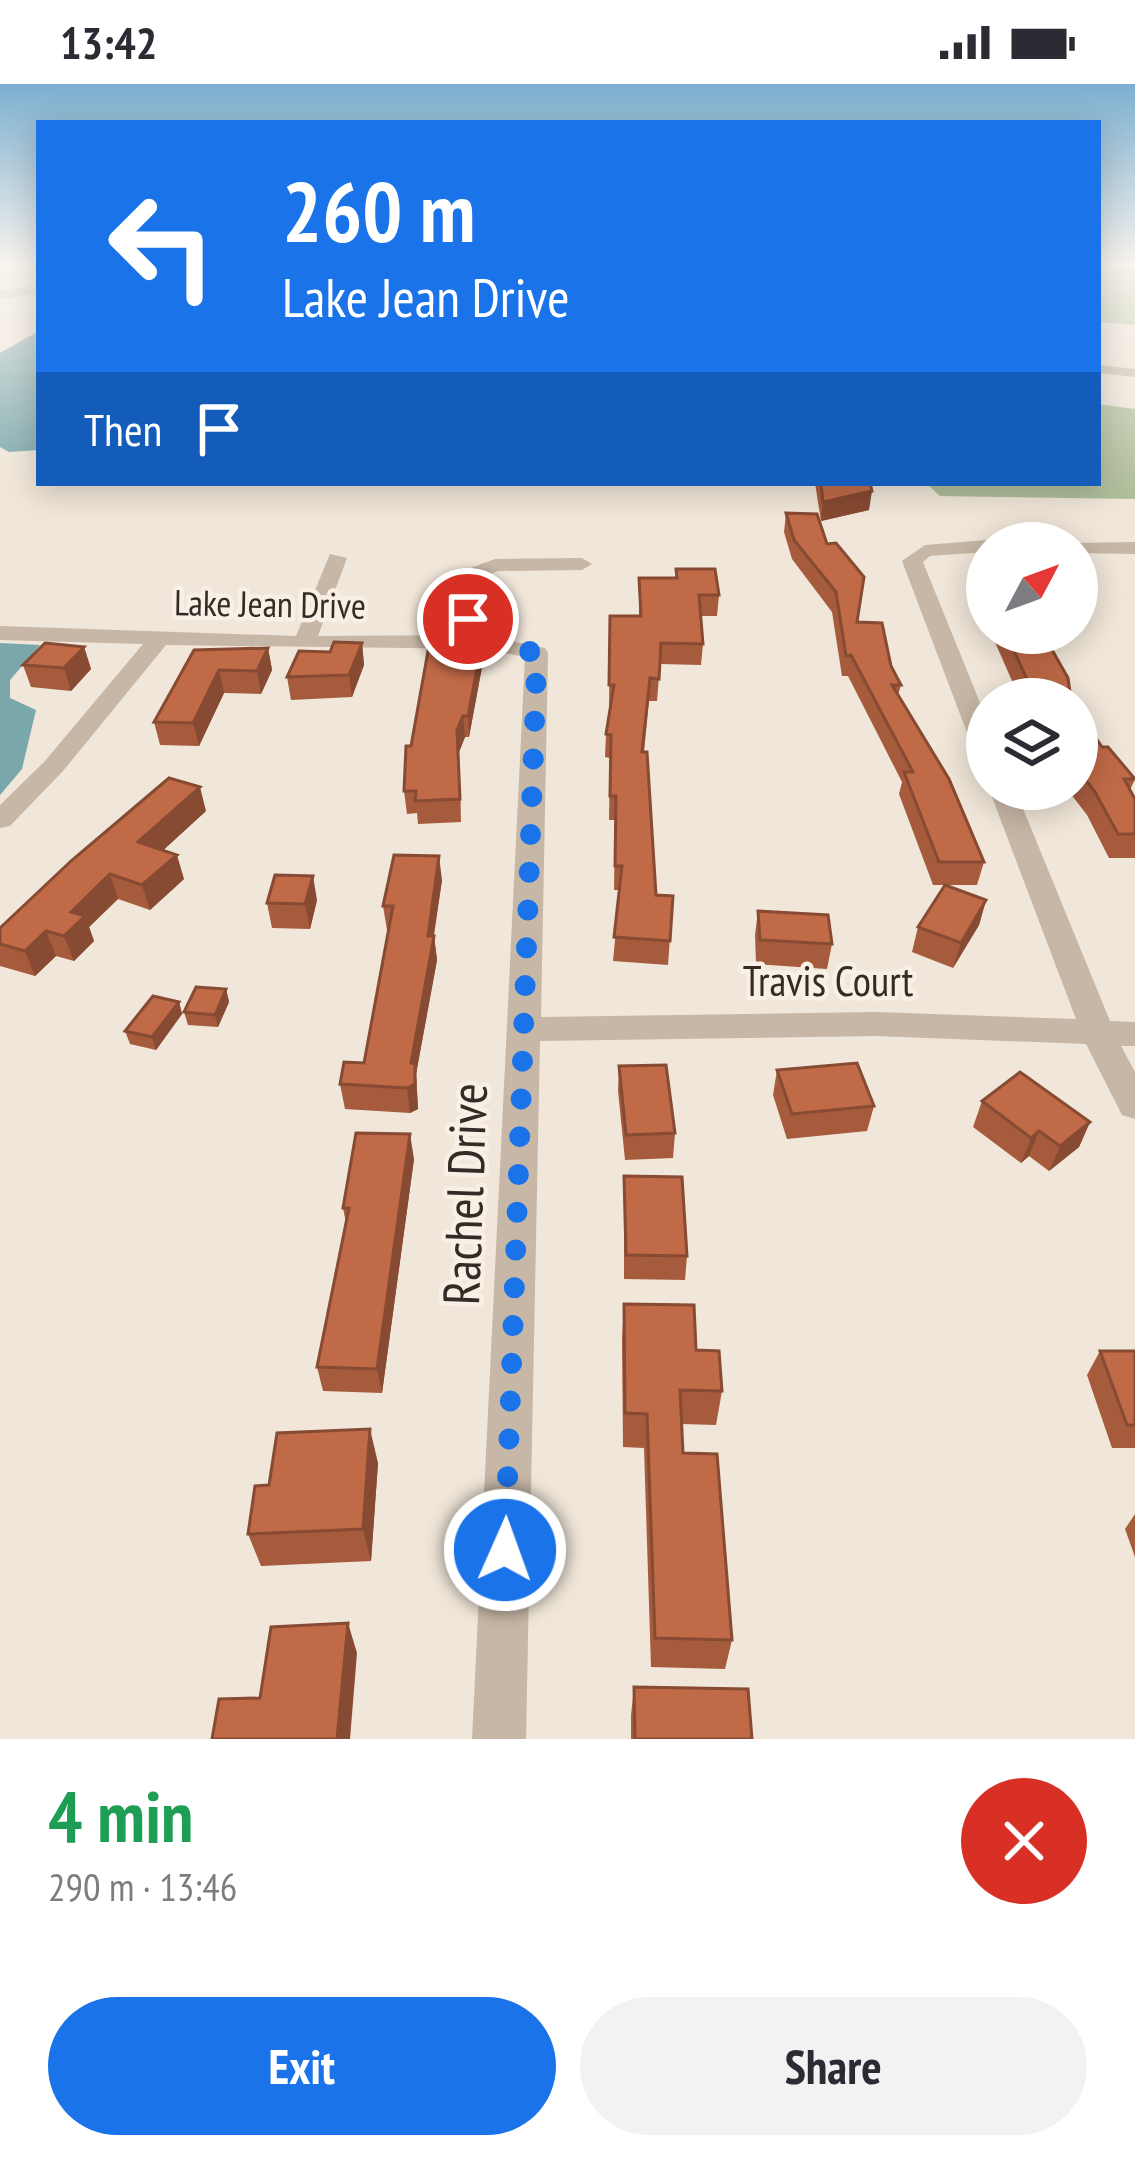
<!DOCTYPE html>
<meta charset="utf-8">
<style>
:root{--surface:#fff;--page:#f2f2f3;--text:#2b2b33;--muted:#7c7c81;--accent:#1a73e8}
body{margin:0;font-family:"PT Sans Narrow",sans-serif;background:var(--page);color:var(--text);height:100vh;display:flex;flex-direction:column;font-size:45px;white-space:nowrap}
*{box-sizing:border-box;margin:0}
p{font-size:39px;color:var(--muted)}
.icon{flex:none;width:66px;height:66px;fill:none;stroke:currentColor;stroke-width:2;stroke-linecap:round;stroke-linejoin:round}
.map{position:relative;height:1655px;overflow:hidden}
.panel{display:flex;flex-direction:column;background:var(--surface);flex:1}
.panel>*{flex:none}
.banner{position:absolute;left:36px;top:36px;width:1065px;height:366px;border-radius:0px;box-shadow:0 6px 30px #0003;background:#1a73e8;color:#fff;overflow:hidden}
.needle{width:78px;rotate:49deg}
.controls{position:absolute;left:966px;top:438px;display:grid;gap:24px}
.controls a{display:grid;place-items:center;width:132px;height:132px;border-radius:50%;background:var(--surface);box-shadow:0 6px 30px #0003;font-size:60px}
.pin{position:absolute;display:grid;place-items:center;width:102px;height:102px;color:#fff;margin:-51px;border:6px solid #fff;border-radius:50%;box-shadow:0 3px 12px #0007}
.me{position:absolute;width:132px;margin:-66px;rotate:2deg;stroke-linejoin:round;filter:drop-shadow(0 0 9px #0008)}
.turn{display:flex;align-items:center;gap:42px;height:252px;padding:0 48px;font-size:54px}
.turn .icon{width:156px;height:156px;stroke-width:2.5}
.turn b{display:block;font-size:84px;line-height:102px}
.then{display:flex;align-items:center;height:114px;padding:0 48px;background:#0003;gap:24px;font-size:45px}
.round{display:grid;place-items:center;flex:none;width:126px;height:126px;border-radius:63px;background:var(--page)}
.overview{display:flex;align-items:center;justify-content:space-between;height:204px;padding:0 48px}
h1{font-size:72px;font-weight:600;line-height:90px;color:#1e9e55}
.cta{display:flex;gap:24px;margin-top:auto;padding:24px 48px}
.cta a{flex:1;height:138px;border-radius:72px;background:var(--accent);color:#fff;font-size:48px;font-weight:600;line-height:138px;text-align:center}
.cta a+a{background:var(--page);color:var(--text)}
.status{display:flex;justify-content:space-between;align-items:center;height:84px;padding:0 60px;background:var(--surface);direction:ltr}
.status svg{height:33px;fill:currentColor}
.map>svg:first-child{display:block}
.green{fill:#b0be9a}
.water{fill:#7aa7ac}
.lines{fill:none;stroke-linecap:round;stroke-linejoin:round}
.street{fill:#c7b7a6;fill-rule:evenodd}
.wall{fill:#a65b3d}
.shaded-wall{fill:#874a32}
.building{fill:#c16a47;stroke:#874a32;stroke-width:3}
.route{stroke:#1a73e8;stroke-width:21;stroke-dasharray:0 37.8}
.labels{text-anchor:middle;stroke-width:9;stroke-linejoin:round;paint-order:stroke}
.far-street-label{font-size:36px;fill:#342b27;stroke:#f8f0e5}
.street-label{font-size:42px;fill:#342b27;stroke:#f8f0e5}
.near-street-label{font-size:51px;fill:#342b27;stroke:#f8f0e5}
</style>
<div class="status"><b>13:42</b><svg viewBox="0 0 49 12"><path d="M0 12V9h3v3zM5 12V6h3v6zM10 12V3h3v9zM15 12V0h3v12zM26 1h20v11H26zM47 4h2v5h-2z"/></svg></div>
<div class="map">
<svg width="1135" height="1655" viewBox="0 0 1135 1655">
<rect width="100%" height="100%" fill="#f0e6d9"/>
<g class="green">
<polygon points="1098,179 1135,179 1135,241 1098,238"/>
<polygon points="1098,320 1135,325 1135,415 940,412 926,399 1098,399"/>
</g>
<g class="water">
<polygon points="39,247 39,366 9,368 0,363 0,269"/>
<polygon points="0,559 40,561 10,596 10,614 36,626 22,685 0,711"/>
</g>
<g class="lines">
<g class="street">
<polygon points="39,201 39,209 0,215 0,207"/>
<polygon points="1098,281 1135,285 1135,293 1098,289"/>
<polygon points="987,456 995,459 987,459 987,468 930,472 923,478 987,636 987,675 974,667 902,477 925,461"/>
<polygon points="1135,458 1135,470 1077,469 1077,459 1070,459"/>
<polygon points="330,470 347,474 318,552 467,551 445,512 457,489 495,475 582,474 592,480 582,486 498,487 472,497 465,512 490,553 545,564 548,569 541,933 876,928 1076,935 989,705 1015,705 1110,937 1135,938 1135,962 1121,962 1135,988 1135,1035 1122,1031 1086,960 876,952 540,957 526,1655 472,1655 525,573 482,565 166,561 63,687 10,742 0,744 0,721 45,677 143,560 0,556 0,542 296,552"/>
</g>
</g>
<g class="wall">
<polygon points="815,399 870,399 869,426 821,437"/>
<polygon points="786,429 827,460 836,459 857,538 891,582 901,601 898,611 984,778 977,801 933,801 899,710 902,698 848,592 842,592 832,528 792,475 784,448"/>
<polygon points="987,480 987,540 972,506 977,485"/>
<polygon points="676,485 719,511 717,532 701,532 703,560 701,581 660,580 657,617 649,617 644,668 656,811 673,812 668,881 613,877 620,806 614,806 615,736 609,736 610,674 605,673 606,650 611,623 609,623 610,532 639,532 639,494 676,494"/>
<polygon points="991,549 1033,549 1071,615 1020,615"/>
<polygon points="474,556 482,583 469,653 465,653 459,668 461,738 418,740 417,729 407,730 404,707 411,662"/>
<polygon points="362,559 364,581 352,613 291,616 287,593 330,568"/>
<polygon points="84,563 91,585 71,607 31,603 23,581"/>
<polygon points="268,564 272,586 261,610 224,609 199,662 160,661 154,638 194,566"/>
<polygon points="1077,626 1102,663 1135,695 1130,706 1135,715 1135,774 1109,774 1087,731 1067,705 1077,705"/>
<polygon points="206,727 163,766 184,795 150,826 118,815 89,843 94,857 74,877 56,872 35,892 0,882 0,844"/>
<polygon points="442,796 434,852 437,876 416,990 418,1025 410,1029 345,1025 340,1000 364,979 389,846 387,846 383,822"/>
<polygon points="317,816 310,845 272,844 267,819"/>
<polygon points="986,816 979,841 953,884 912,868 918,843"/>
<polygon points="758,827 832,860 827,885 756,880 755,851"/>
<polygon points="226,905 229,918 218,943 188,941 184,928"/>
<polygon points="179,918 182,930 156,966 130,960 125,947"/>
<polygon points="619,982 675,1049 673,1074 625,1076 618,1007"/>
<polygon points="777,986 874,1022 867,1047 787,1055 773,1011"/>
<polygon points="982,1017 1090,1038 1079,1063 1049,1087 1029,1072 1021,1079 973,1043"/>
<polygon points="414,1075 382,1309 323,1307 317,1283 346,1139 343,1124"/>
<polygon points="624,1092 687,1172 685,1196 624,1195"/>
<polygon points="624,1220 696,1266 722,1307 716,1341 682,1340 683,1369 732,1556 725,1585 651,1583 644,1364 623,1363 622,1255"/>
<polygon points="1100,1267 1135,1267 1135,1364 1112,1364 1087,1291"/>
<polygon points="378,1379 371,1477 261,1482 248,1450 269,1401"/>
<polygon points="1135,1430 1135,1473 1125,1445"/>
<polygon points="634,1603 752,1655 631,1655 631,1631"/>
</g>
<g class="shaded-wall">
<polygon points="872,407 869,426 821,437 823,418"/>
<polygon points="362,559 364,581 352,613 349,591"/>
<polygon points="84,563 91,585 71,607 64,584"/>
<polygon points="481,563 482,583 469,653 468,632"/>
<polygon points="268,564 272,586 261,610 257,587"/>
<polygon points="219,586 224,609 199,662 193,639"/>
<polygon points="463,632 465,653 459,668 461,738 457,646"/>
<polygon points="200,703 206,727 145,783 138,758"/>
<polygon points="177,771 184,795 150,826 142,801"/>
<polygon points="439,772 442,796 430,873 434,852 437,876 416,990 418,1025 410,1029 407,1004"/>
<polygon points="110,790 118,815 89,843 94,857 74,877 64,852 71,828"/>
<polygon points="313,792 317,816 310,845 305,820"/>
<polygon points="986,816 979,841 953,884 961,859"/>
<polygon points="46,847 56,872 35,892 25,867"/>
<polygon points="226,905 229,918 218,943 215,931"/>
<polygon points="179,918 182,930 156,966 152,953"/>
<polygon points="1090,1038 1079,1063 1049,1087 1060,1062"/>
<polygon points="1039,1047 1029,1072 1021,1079 1031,1054"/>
<polygon points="410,1050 414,1075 382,1309 377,1285"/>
<polygon points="370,1345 378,1379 371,1477 363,1445"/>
<polygon points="348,1539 357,1569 350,1655 337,1655"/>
</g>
<g class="building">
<polygon points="821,399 870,399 872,407 823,418"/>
<polygon points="786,429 817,430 827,460 836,459 864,493 857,538 882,539 891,582 901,601 892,601 949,695 984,778 939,778 904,688 913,688 851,571 846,572 836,508 794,456"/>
<polygon points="987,480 987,507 977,485"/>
<polygon points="676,485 715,485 719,511 699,511 703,560 661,559 659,595 650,594 642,668 647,668 656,811 673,812 670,857 614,853 622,782 615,782 616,712 610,712 611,651 606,650 614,601 609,601 610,532 641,532 639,494 677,494"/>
<polygon points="1006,549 1033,549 1036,557 1047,557 1068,594 1071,615 1038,615 1030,602"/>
<polygon points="430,556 474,556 473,562 481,563 468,632 463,632 457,646 460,715 415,717 416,707 404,707 406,662 411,662"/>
<polygon points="334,558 362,559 349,591 287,593 299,567 330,568"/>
<polygon points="45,559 84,563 64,584 23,581"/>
<polygon points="268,564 257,587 219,586 193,639 154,638 194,566"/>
<polygon points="1077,626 1102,663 1108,663 1135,695 1124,695 1135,715 1135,750 1118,750 1095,708 1077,684"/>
<polygon points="169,694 200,703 138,758 177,771 142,801 110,790 71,828 85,832 64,852 46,847 25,867 0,860 0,844 71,777"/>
<polygon points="394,771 439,772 428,852 434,852 411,979 415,980 415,1000 407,1004 340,1000 344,978 364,979 393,822 383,822"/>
<polygon points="275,791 313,792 305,820 267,819"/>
<polygon points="945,801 986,816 961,859 918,843"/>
<polygon points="758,827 828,831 832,860 760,856"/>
<polygon points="196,903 226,905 215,931 184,928"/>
<polygon points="153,912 179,918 152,953 125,947"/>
<polygon points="857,979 874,1022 792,1030 777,986"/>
<polygon points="666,981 675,1049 626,1051 619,982"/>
<polygon points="1020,988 1090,1038 1060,1062 1039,1047 1031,1054 982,1017"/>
<polygon points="356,1049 410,1050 377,1285 317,1283 349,1124 343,1124"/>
<polygon points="624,1092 682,1093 687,1172 626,1171"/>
<polygon points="624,1220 694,1221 696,1266 719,1267 722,1307 680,1306 683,1369 717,1370 732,1556 655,1554 647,1330 625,1329"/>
<polygon points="1100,1267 1135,1267 1135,1341 1127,1341"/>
<polygon points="370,1345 363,1445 248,1450 255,1402 269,1401 277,1349"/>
<polygon points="348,1539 337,1655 212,1655 219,1615 260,1614 271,1543"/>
<polygon points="634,1603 748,1605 752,1655 635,1655"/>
</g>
<linearGradient id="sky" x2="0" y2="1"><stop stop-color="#7cafd0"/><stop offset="0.44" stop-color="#f8f4ee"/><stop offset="1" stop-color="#f8f4ee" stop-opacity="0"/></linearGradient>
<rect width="1135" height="410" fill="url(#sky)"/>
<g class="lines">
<polyline class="route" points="468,535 482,558 537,569 505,1466"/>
</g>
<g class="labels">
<g class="far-street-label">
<text transform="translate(270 520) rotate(1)" y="13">Lake Jean Drive</text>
</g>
<g class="street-label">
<text x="828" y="912">Travis Court</text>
</g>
<g class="near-street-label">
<text transform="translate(465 1110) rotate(-88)" y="18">Rachel Drive</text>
</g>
</g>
</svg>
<div class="controls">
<a><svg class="needle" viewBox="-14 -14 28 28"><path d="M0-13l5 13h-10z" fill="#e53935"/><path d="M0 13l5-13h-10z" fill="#7c7c81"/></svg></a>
<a><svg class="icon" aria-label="layers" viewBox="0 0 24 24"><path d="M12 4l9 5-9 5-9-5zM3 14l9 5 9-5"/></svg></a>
</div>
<div class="pin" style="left:468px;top:535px;background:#d93025"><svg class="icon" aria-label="arrive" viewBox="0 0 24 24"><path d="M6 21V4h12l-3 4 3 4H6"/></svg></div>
<svg class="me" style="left:505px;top:1466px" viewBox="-20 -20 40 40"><circle r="17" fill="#1a73e8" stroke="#fff" stroke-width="3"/><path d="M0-11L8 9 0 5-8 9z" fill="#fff"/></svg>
<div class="banner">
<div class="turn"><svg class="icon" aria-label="left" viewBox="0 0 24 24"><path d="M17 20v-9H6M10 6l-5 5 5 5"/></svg><div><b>260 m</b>Lake Jean Drive</div></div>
<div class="then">Then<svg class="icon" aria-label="arrive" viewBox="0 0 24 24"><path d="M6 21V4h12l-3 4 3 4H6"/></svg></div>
</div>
</div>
<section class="panel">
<div class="overview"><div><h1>4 min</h1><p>290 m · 13:46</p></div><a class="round" style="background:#d93025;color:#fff"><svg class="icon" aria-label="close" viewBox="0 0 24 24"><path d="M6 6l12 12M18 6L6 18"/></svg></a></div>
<div class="cta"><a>Exit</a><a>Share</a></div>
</section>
